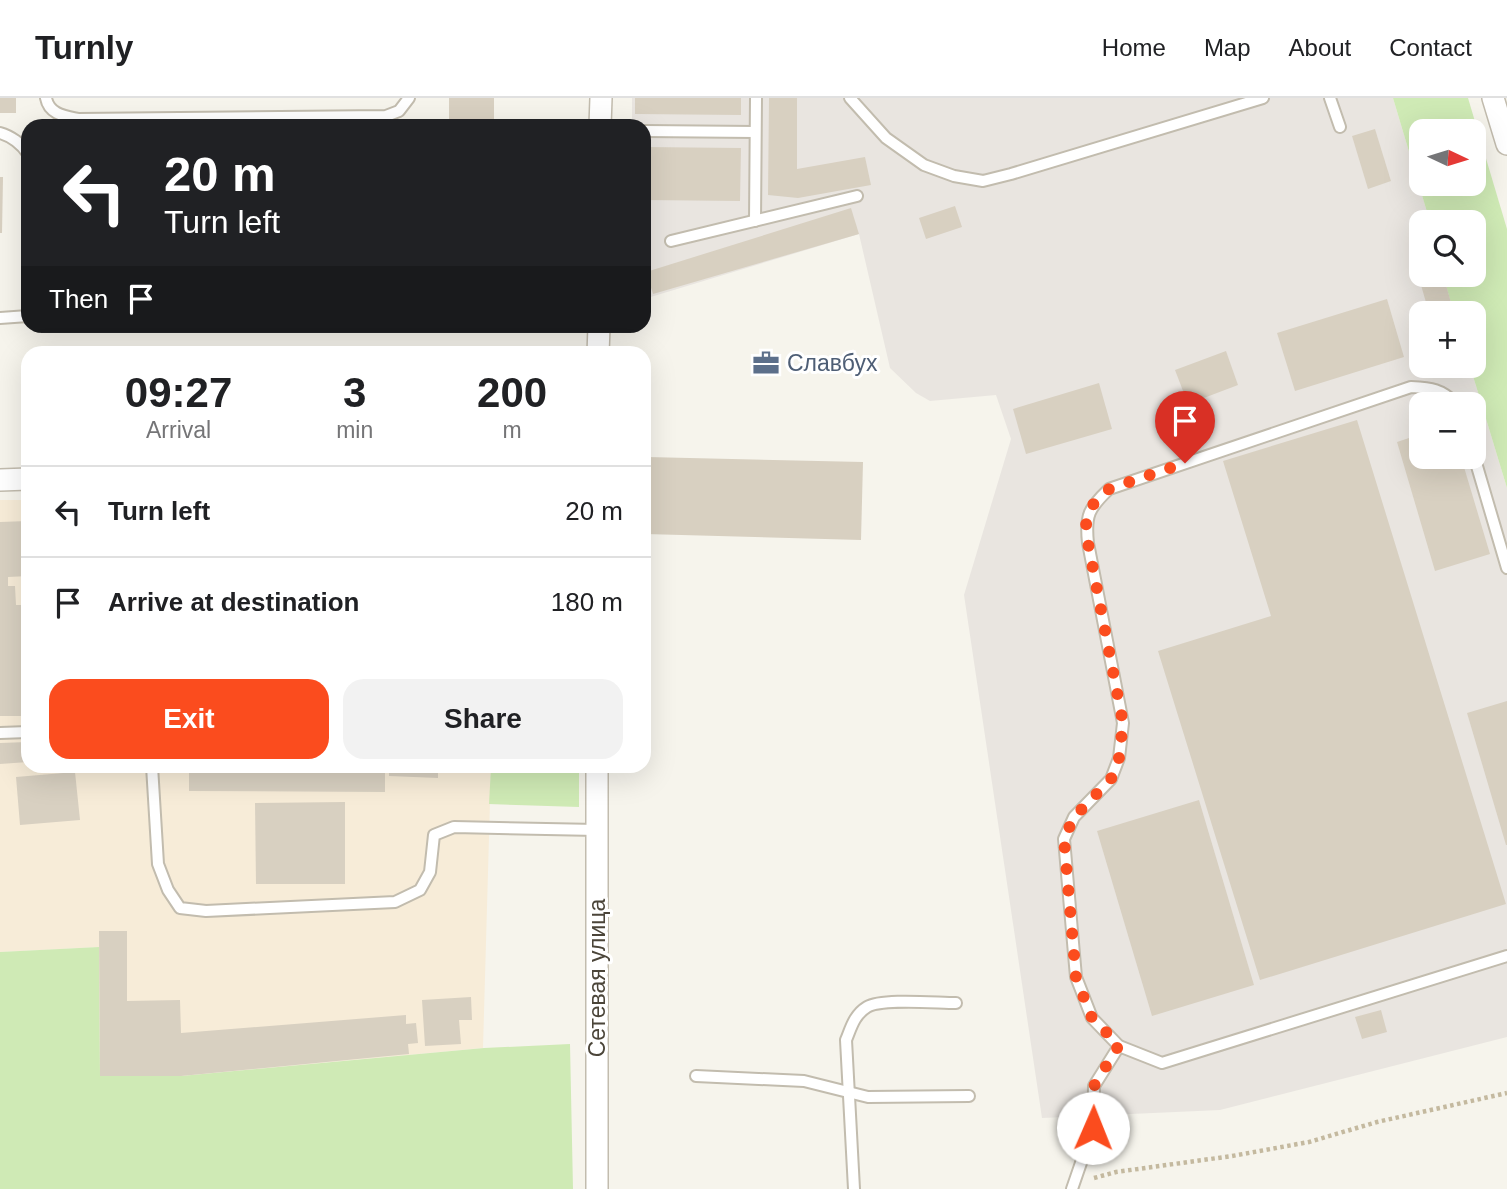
<!DOCTYPE html>
<meta charset="utf-8">
<style>
:root{--surface:#fff;--page:#f2f2f2;--text:#202124;--muted:#757577;--line:#e0e0e0;--accent:#fb4c1e}
body{margin:0;font-family:Helvetica,sans-serif;background:var(--page);color:var(--text);height:100vh;display:flex;flex-direction:column;font-size:26px;white-space:nowrap}
*{box-sizing:border-box;margin:0}
p{font-size:23px;color:var(--muted)}
.icon{flex:none;width:38px;height:38px;fill:none;stroke:currentColor;stroke-width:2;stroke-linecap:round;stroke-linejoin:round}
.map{position:relative;flex:1;overflow:hidden}
.details{position:absolute;left:21px;top:248px;width:630px;height:427px;display:flex;flex-direction:column;background:var(--surface);border-radius:21px;box-shadow:0 7px 28px #0002}
.details>*{flex:none}
.guide{position:absolute;left:21px;top:21px;width:630px;height:214px;border-radius:21px;box-shadow:0 7px 28px #0002;background:#202124;color:#fff;overflow:hidden}
.needle{width:46px;rotate:94deg}
.tools{position:absolute;left:1409px;top:21px;display:grid;gap:14px}
.tools a{display:grid;place-items:center;width:77px;height:77px;border-radius:14px;background:var(--surface);box-shadow:0 7px 28px #0002;font-size:35px}
.pin{position:absolute;display:grid;place-items:center;width:60px;height:60px;color:#fff;margin:-72px -30px;border-radius:50% 50% 50% 0;rotate:-45deg;box-shadow:0 0 7px #0007}
.pin .icon{rotate:45deg}
.me{position:absolute;width:77px;margin:-38px;rotate:1deg;stroke-linejoin:round;filter:drop-shadow(0 0 5px #0008)}
.turn{display:flex;align-items:center;gap:24px;height:147px;padding:0 28px;font-size:32px}
.turn .icon{width:91px;height:91px;stroke-width:2.5}
.turn b{display:block;font-size:49px;line-height:60px}
.then{display:flex;align-items:center;height:66px;padding:0 28px;background:#0003;gap:14px;font-size:26px}
.eta{display:flex;justify-content:space-evenly;align-items:center;height:119px;text-align:center}
.eta b{font-size:42px;font-weight:700;line-height:49px}
.button{display:flex;gap:14px;margin-top:auto;padding:14px 28px}
.button a{flex:1;height:80px;border-radius:21px;background:var(--accent);color:#fff;font-size:28px;font-weight:700;line-height:80px;text-align:center}
.button a+a{background:var(--page);color:var(--text)}
ul{padding:0;list-style:none}
li{display:flex;align-items:center;gap:21px;height:91px;padding:0 28px;border-top:2px solid var(--line)}
li div{flex:1}
li b{display:block;font-size:26px}
li em{font-style:normal}
header{display:flex;align-items:center;gap:42px;box-sizing:border-box;height:98px;padding:0 35px;background:var(--surface);border-bottom:2px solid var(--line)}
header strong{font-size:33px}
nav{display:flex;gap:38px;margin-inline-start:auto;font-size:24px}
.map>svg:first-child{display:block}
.commercial{fill:#f7ecd8}
.industrial{fill:#e9e5e0;fill-rule:evenodd}
.green{fill:#cfeab5;fill-rule:evenodd}
.building{fill:#d8d0c1}
.lines{fill:none;stroke-linecap:round;stroke-linejoin:round}
.service-casing{stroke:#c2bcae;stroke-width:14}
.minor-casing{stroke:#c2bcae;stroke-width:24}
.path{stroke:#c4b99f;stroke-width:4.5;stroke-dasharray:3.5 3.5;stroke-linecap:butt}
.service{stroke:#fff;stroke-width:10}
.minor{stroke:#fff;stroke-width:21}
.route{stroke:#fb4c1e;stroke-width:12;stroke-dasharray:0 21.6}
.labels{text-anchor:middle;stroke-width:6;stroke-linejoin:round;paint-order:stroke}
.service-label{font-size:23px;fill:#4e5e75;stroke:#fff;text-anchor:start}
.street-label{font-size:23px;fill:#4b4539;stroke:#fff}
</style>
<header>
<strong>Turnly</strong>
<nav><a>Home</a><a>Map</a><a>About</a><a>Contact</a></nav>
</header>
<div class="map">
<svg width="1507" height="1091" viewBox="0 0 1507 1091">
<rect width="100%" height="100%" fill="#f6f4ec"/>
<polygon class="commercial" points="0,402 28,402 28,668 491,669 483,950 181,978 100,978 99,849 0,854"/>
<path class="industrial" d="M632,0H1393L1430,124H1421V168L1416,170L1421,187L1444,180L1454,215H1421V268H1470L1507,390V939L1220,1012L1042,1020L964,497L1011,341L996,297L930,303L916,295L890,270L859,136L644,201V28H632ZM1421,306H1474V359H1421Z"/>
<g class="green">
<path d="M1393,0H1468L1507,131V390L1470,268H1474V215H1454L1444,181L1421,187L1416,169L1421,168V177H1474V124H1430ZM1421,33H1474V86H1421Z"/>
<polygon points="491,669 579,669 579,709 489,706"/>
<polygon points="99,849 100,978 181,978 484,950 570,946 573,1091 0,1091 0,854"/>
</g>
<g class="building">
<rect x="0" y="0" width="16" height="15"/>
<rect x="449" y="0" width="45" height="28"/>
<polygon points="635,0 741,0 741,17 635,16"/>
<polygon points="769,0 797,0 797,71 865,59 871,87 798,100 768,97"/>
<polygon points="1375,31 1391,83 1368,91 1352,38"/>
<polygon points="644,49 741,50 740,103 644,102"/>
<polygon points="0,79 3,79 2,135 0,135"/>
<polygon points="955,108 962,129 926,141 919,120"/>
<polygon points="851,110 859,136 653,196 646,174"/>
<polygon points="1444,180 1454,215 1429,215 1421,187"/>
<polygon points="1387,201 1404,259 1295,293 1277,235"/>
<polygon points="1226,253 1238,287 1188,306 1175,272"/>
<polygon points="1099,285 1112,331 1026,356 1013,311"/>
<polygon points="1357,322 1506,806 1260,882 1158,553 1271,518 1223,363"/>
<polygon points="1421,336 1421,359 1461,359 1490,456 1435,473 1397,344"/>
<polygon points="647,359 863,364 861,442 645,436"/>
<polygon points="28,423 28,478 8,479 8,488 15,488 16,507 28,507 28,618 0,618 0,424"/>
<polygon points="1507,603 1507,747 1506,747 1467,615"/>
<polygon points="28,644 28,664 0,666 0,645"/>
<polygon points="189,668 385,668 385,694 189,693"/>
<polygon points="389,668 438,668 438,680 389,678"/>
<polygon points="75,674 80,722 20,727 16,679"/>
<polygon points="1199,702 1254,887 1152,918 1097,733"/>
<polygon points="345,704 345,786 256,786 255,705"/>
<polygon points="99,833 127,833 127,903 180,902 181,935 406,917 406,926 416,925 418,945 408,946 409,956 181,978 100,978"/>
<polygon points="471,899 472,922 459,922 461,946 425,948 422,902"/>
<polygon points="1381,912 1387,934 1362,941 1355,919"/>
</g>
<g class="lines">
<g class="service-casing">
<g id="service">
<path d="M46,0C49,16 64,18 78,21L386,18L399,13L409,0"/>
<polyline points="850,0 886,40 924,67 954,78 983,83 1011,76 1263,0"/>
<polyline points="1330,0 1340,29"/>
<polyline points="644,33 755,34"/>
<path d="M0,35C11,38 22,46 28,56"/>
<polyline points="755,123 756,0"/>
<polyline points="671,143 857,98"/>
<polyline points="0,220 28,218"/>
<path d="M1456,306C1442,291 1431,290 1411,289L1109,391C1089,410 1085,417 1088,445L1123,625L1119,660L1111,681L1074,719L1064,741L1076,879L1092,920L1119,948L1162,965L1507,858"/>
<polyline points="1474,358 1507,470"/>
<polyline points="0,635 28,634"/>
<polyline points="152,668 158,766 168,792 180,810 206,813 395,804 420,792 430,774 434,737 454,729 597,732"/>
<polyline points="696,978 804,983 868,999 969,998"/>
<path d="M854,1091L846,942C851,930 854,917 867,909C882,900 936,905 956,905"/>
<polyline points="1072,1091 1093,1030 1094,988 1119,948"/>
</g>
</g>
<g class="minor-casing">
<g id="minor">
<polyline points="1493,0 1507,46"/>
<polyline points="600,28 601,0"/>
<polyline points="598,256 599,228"/>
<polyline points="0,382 28,381"/>
<polyline points="597,1091 597,668"/>
</g>
</g>
<polyline class="path" points="1094,1080 1116,1074 1232,1058 1309,1044 1377,1024 1507,995"/>
<use href="#service" class="service"/>
<use href="#minor" class="minor"/>
</g>
<g class="lines">
<polyline class="route" points="1093,1030 1094,988 1119,947 1092,920 1076,880 1064,741 1074,719 1111,681 1119,660 1123,625 1088,445 1086,427 1088,416 1094,405 1109,391 1185,365"/>
</g>
<defs>
<g id="office-bare" transform="scale(2.1)"><path d="M-6-3h4V-5.5h4V-3h4V5H-6ZM-1-4.5V-3h2v-1.5ZM-6 0V1H6V0Z" fill="#5c6f8a" stroke="#fff" stroke-width="2.5" paint-order="stroke"/></g>
</defs>
<g fill-rule="evenodd">
<use href="#office-bare" x="766" y="265"/>
</g>
<g class="labels">
<g class="service-label">
<text x="787" y="273">Славбух</text>
</g>
<g class="street-label">
<text transform="translate(597 880) rotate(-90)" y="8">Сетевая улица</text>
</g>
</g>
</svg>
<div class="tools">
<a><svg class="needle" viewBox="-14 -14 28 28"><path d="M0-13l5 13h-10z" fill="#e53935"/><path d="M0 13l5-13h-10z" fill="#757577"/></svg></a>
<a><svg class="icon" aria-label="search" viewBox="0 0 24 24"><circle cx="10" cy="10" r="6"/><path d="M15 15l6 6"/></svg></a>
<a>+</a>
<a>−</a>
</div>
<div class="pin" style="left:1185px;top:365px;background:#d93025"><svg class="icon" aria-label="arrive" viewBox="0 0 24 24"><path d="M6 21V4h12l-3 4 3 4H6"/></svg></div>
<svg class="me" style="left:1093px;top:1030px" viewBox="-20 -20 40 40"><circle r="19" fill="#fff"/><path d="M0-13L10 11 0 6-10 11z" fill="#fb4c1e"/></svg>
<div class="guide">
<div class="turn"><svg class="icon" aria-label="left" viewBox="0 0 24 24"><path d="M17 20v-9H6M10 6l-5 5 5 5"/></svg><div><b>20 m</b>Turn left</div></div>
<div class="then">Then<svg class="icon" aria-label="arrive" viewBox="0 0 24 24"><path d="M6 21V4h12l-3 4 3 4H6"/></svg></div>
</div>
<section class="details">
<div class="eta">
<div><b>09:27</b><p>Arrival</p></div>
<div><b>3</b><p>min</p></div>
<div><b>200</b><p>m</p></div>
</div>
<ul>
<li><svg class="icon" aria-label="left" viewBox="0 0 24 24"><path d="M17 20v-9H6M10 6l-5 5 5 5"/></svg><div><b>Turn left</b></div><em>20 m</em></li>
<li><svg class="icon" aria-label="arrive" viewBox="0 0 24 24"><path d="M6 21V4h12l-3 4 3 4H6"/></svg><div><b>Arrive at destination</b></div><em>180 m</em></li>
</ul>
<div class="button"><a>Exit</a><a>Share</a></div>
</section>
</div>
